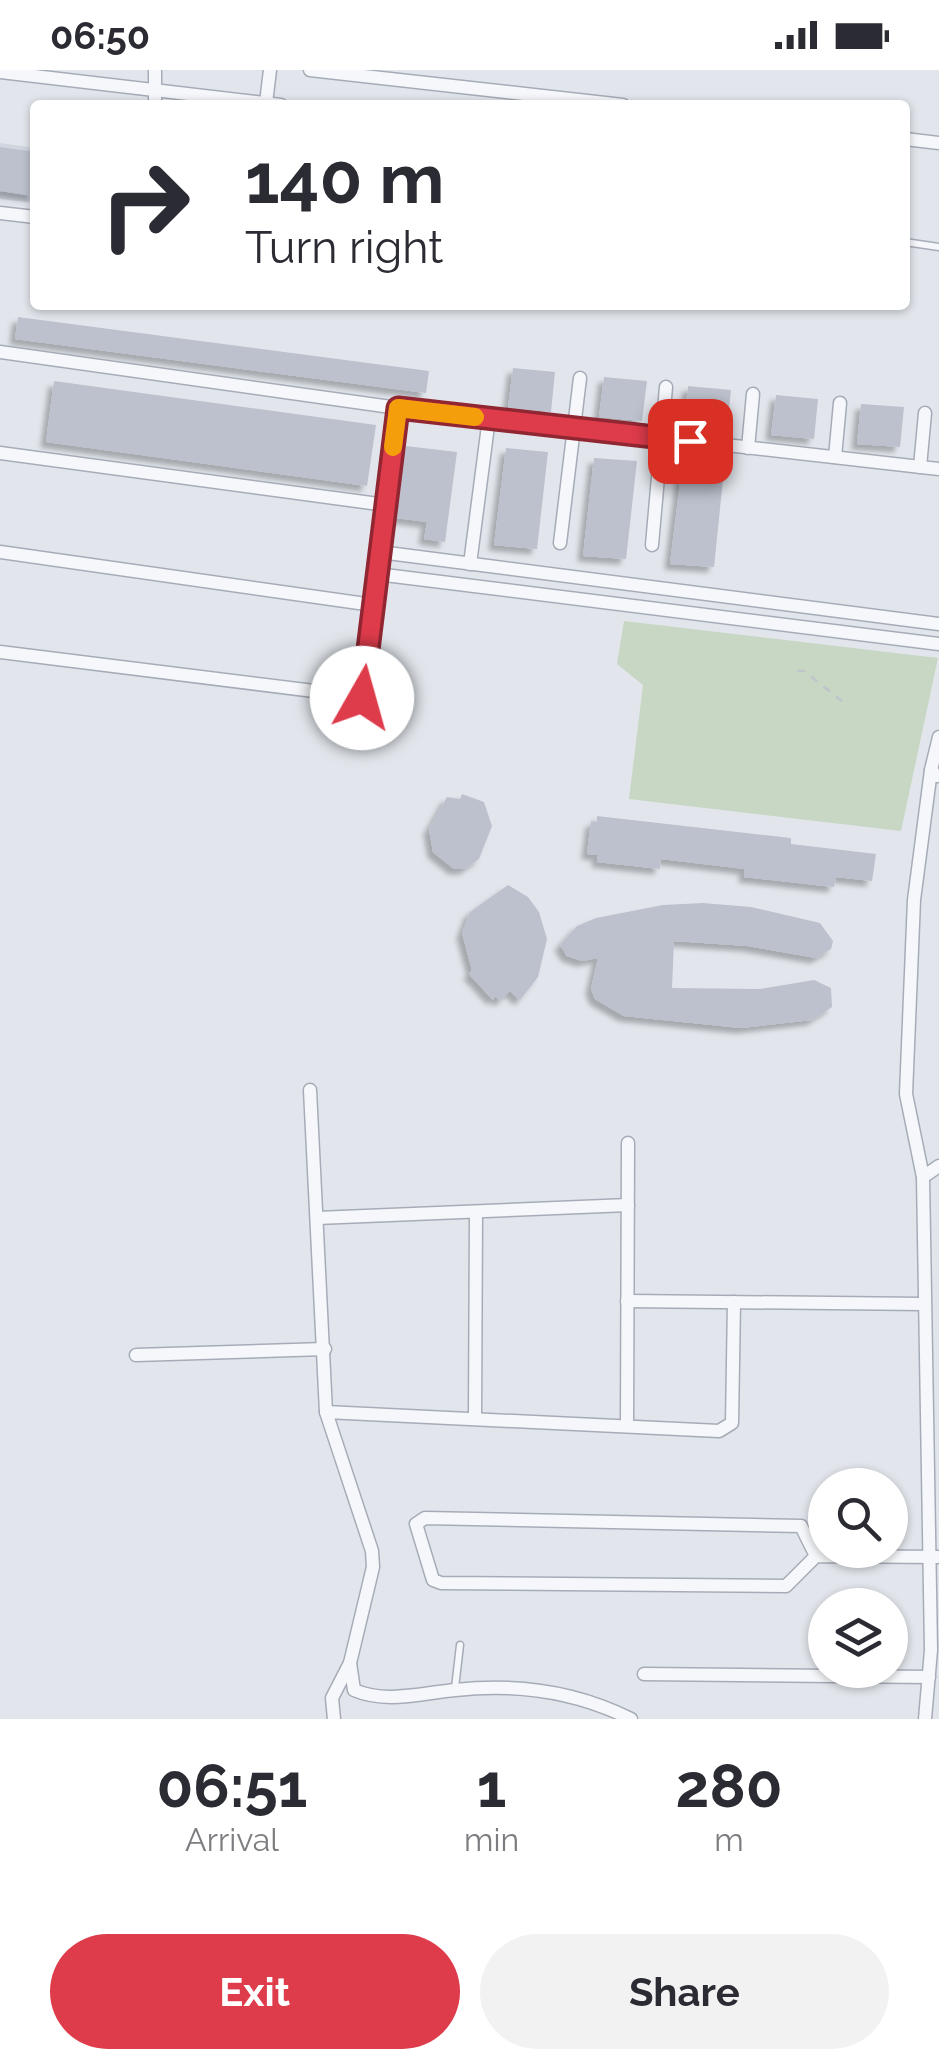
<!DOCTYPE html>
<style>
:root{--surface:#fff;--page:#f2f2f3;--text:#2b2b33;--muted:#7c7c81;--accent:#de3b4b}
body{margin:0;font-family:Raleway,sans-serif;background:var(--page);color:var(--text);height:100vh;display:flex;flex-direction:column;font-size:38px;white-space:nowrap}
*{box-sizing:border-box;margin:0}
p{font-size:32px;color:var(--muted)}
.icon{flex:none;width:55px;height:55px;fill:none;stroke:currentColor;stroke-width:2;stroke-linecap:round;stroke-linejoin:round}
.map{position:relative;height:1649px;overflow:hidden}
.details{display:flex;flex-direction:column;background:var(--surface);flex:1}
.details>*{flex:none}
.top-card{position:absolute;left:30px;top:30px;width:880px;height:210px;border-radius:10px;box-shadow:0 2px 8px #0004;background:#fff;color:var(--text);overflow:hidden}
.controls{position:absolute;left:808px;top:1398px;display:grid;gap:20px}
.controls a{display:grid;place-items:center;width:100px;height:100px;border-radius:50%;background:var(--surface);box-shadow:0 2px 8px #0004;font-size:50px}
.pin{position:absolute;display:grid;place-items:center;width:85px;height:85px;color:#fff;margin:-42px;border-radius:20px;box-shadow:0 5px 15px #0006}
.me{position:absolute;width:110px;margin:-55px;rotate:7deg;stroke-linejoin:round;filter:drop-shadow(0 0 8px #0008)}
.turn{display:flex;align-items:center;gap:35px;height:210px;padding:0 50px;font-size:45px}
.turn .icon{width:130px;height:130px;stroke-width:2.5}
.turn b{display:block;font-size:70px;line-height:85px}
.eta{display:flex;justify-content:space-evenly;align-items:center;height:170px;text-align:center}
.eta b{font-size:60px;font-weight:700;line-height:70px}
.action{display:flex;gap:20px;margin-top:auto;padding:20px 50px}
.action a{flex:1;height:115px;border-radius:60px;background:var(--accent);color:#fff;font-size:40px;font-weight:700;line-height:115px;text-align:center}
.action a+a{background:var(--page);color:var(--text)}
.status{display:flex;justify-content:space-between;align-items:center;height:70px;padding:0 50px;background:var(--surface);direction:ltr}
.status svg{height:28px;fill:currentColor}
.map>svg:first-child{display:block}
.built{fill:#d0d5df}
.green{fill:#c7d7c3}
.building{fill:#bcc1cd;filter:url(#shadow)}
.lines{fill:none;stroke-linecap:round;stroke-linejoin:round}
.service-casing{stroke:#a6acb7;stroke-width:9}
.minor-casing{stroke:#a6acb7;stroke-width:15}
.path{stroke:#c0c4cb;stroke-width:2.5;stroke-dasharray:8 8;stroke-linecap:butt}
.service{stroke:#f6f7fa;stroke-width:6}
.minor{stroke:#f6f7fa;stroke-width:12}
.route-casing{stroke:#902631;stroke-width:25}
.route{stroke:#de3b4b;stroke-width:18}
.slow{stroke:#f59e0b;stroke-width:18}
</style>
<div class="status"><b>06:50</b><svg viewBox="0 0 49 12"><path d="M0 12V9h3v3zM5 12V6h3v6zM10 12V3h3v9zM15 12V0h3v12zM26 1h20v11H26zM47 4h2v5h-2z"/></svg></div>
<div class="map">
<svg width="939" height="1649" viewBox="0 0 939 1649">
<defs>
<filter id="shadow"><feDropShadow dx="-5.5" dy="5.5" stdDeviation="2.5" flood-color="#0004"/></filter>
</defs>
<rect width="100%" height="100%" fill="#e2e6ec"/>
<polygon class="built" points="0,73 35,78 35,133 0,129"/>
<polygon class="green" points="624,551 938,588 901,761 629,729 643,615 617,594"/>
<g class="building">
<polygon points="0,77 35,82 34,126 0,121"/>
<polygon points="18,247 429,301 426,323 15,269"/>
<polygon points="513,298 555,302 551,342 508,338"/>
<polygon points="604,307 647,311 642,351 599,347"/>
<polygon points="54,311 376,355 367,416 46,372"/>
<polygon points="688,316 731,320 727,360 684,356"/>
<polygon points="776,325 818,329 814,369 771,365"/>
<polygon points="861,334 904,337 900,377 857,374"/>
<polygon points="406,376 457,382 445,472 424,469 427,452 396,448"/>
<polygon points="506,378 548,382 537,479 494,475"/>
<polygon points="594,388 637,391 626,489 583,486"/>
<polygon points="682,396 724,400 714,497 670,494"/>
<polygon points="462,724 484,732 492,756 479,789 465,799 454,799 433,782 429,759 447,727 460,729"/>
<polygon points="597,746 791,768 791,774 876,784 872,811 836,807 834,817 744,807 745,799 661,789 660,799 597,792 598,785 587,784 591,751 597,752"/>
<polygon points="508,815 528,827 539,842 547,869 538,907 520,930 510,921 500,931 495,926 493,930 469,904 472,900 462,863 470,842"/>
<polygon points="703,833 751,837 820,853 833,871 831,879 816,888 748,876 674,871 672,918 760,919 814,910 831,918 832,937 812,950 741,958 624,946 595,929 591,919 598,888 582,891 567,886 560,875 577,856 596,848 663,835"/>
</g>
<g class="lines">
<g class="service-casing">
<g id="service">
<polyline points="905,172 939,177"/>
<polyline points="455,1618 460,1575"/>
</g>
</g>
<g class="minor-casing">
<g id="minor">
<polyline points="310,0 623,35"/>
<polyline points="0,2 281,35"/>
<polyline points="266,33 270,0"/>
<polyline points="155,35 155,0"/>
<polyline points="905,69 939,73"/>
<polyline points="0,143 35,147"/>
<polyline points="0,282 398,338 939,399"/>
<polyline points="748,378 753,324"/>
<polyline points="0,383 386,435"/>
<polyline points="835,387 840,333"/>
<polyline points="920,397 925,343"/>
<polyline points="560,473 580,308"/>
<polyline points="652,475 666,317"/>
<polyline points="0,482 373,535"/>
<polyline points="380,482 939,554"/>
<polyline points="470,494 489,348"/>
<polyline points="377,504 939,574"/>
<polyline points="0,582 362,627 398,338"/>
<polyline points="937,706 931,700 939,667"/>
<path d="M310,1020L326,1342L372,1481L373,1497L350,1593L354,1620C386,1634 422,1623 455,1620C517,1613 575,1621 631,1649"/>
<polyline points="923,1107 939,1096"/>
<polyline points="317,1148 628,1135"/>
<polyline points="627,1231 924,1234"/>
<polyline points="136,1285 325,1279"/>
<polyline points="326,1342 719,1361 732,1353 734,1232"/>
<polyline points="475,1348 476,1142"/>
<polyline points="627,1356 628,1073"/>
<polyline points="816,1486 801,1456 425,1448 416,1454 433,1510 441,1513 786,1516 816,1486 939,1487"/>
<polyline points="644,1604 929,1607"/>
<polyline points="334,1649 332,1628 350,1593"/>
<polyline points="925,1649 931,1580 923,1107 906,1024 914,830 931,700"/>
</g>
</g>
<polyline class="path" points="797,601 804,601 843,632"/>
<use href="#service" class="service"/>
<use href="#minor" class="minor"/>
</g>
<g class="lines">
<g class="route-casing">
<polyline id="route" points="362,628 398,338 690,371"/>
</g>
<use href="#route" class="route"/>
<polyline class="slow" points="393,377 398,338 475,347"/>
</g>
</svg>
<div class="controls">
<a><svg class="icon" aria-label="search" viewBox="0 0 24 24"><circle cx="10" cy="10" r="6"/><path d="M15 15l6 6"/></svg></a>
<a><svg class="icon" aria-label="layers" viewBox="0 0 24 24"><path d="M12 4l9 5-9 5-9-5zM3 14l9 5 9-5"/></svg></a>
</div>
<div class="pin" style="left:690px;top:371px;background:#d93025"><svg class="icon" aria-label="arrive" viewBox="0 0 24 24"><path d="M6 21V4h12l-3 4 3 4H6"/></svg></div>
<svg class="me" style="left:362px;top:628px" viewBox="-20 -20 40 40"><circle r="19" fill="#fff"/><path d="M0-13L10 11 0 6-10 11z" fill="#de3b4b"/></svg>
<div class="top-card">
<div class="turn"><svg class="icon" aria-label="right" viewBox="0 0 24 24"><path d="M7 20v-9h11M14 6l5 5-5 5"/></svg><div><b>140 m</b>Turn right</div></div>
</div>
</div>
<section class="details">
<div class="eta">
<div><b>06:51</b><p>Arrival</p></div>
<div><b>1</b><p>min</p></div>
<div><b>280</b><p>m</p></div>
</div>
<div class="action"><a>Exit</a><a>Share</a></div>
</section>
